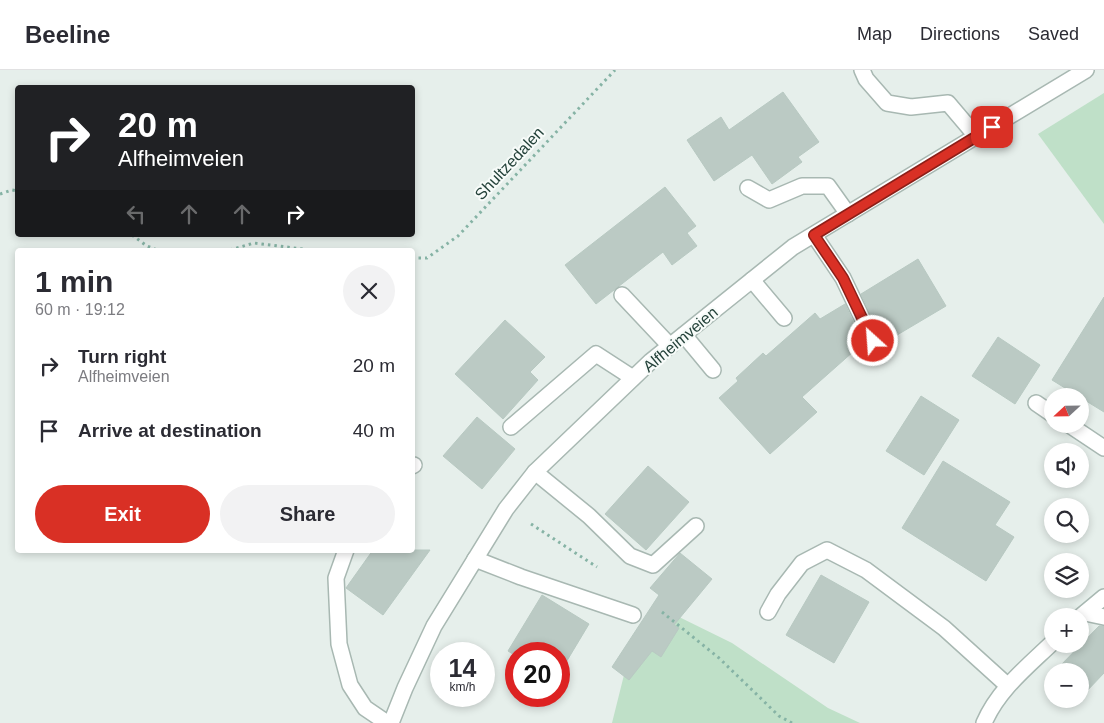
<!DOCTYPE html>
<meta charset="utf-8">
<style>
:root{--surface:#fff;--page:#f2f2f3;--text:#2b2b33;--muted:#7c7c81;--line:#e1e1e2;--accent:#d93025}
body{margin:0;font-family:Arial,sans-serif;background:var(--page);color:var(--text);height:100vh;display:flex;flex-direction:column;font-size:19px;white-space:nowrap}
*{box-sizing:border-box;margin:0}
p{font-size:16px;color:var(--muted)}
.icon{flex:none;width:28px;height:28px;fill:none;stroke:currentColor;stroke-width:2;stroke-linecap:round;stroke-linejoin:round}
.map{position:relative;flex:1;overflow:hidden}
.side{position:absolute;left:15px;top:178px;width:400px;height:305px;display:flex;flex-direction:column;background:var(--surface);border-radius:5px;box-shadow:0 2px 8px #0003}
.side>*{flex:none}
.hud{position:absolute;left:15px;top:15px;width:400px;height:152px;border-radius:5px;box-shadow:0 2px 8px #0003;background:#202124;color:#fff;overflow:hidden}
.needle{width:32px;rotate:248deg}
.tools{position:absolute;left:1044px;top:318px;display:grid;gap:10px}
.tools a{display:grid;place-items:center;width:45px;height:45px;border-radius:50%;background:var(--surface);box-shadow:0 2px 8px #0003;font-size:25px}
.speed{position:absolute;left:430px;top:572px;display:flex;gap:10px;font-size:25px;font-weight:700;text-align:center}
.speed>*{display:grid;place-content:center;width:65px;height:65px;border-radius:50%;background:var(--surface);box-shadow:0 2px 8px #0003;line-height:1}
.speed small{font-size:12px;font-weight:400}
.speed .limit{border:8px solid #d22;background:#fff;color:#111}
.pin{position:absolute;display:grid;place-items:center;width:42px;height:42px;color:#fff;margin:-21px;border-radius:10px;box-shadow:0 2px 8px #0006}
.me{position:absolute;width:55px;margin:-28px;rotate:334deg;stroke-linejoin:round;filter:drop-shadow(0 0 4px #0008)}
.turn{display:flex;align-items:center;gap:18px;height:105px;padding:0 20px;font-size:22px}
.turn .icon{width:65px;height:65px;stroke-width:2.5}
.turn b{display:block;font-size:35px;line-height:42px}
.lanes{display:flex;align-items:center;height:48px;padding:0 20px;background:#0003;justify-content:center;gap:25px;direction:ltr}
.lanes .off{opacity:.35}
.round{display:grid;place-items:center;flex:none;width:52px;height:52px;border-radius:26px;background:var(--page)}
.headline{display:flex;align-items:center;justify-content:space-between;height:85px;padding:0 20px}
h1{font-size:30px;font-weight:700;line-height:38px}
.primary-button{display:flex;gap:10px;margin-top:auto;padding:10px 20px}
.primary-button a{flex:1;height:58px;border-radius:30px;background:var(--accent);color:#fff;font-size:20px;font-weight:700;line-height:58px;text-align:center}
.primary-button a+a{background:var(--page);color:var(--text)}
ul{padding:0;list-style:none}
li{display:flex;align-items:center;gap:15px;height:65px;padding:0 20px}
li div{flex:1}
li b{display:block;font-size:19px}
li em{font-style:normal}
header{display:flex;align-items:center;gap:30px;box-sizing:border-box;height:70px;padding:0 25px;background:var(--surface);border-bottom:1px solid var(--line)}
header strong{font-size:24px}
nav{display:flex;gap:28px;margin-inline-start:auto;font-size:18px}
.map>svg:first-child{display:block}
.green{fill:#bfe0c8}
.building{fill:#bbcac4;stroke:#b8c9c2}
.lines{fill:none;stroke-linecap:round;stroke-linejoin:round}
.service-casing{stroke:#a8b8b2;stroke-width:18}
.minor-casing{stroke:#a8b8b2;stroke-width:18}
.path{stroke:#86b3a5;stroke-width:3;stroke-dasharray:2.5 4;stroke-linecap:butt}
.service{stroke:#fff;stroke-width:15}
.minor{stroke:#fff;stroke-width:15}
.route-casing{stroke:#8d1f18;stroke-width:12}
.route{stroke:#d93025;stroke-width:9}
.labels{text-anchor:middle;stroke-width:4;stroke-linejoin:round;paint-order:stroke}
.street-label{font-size:16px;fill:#24423a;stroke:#f7fbf9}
</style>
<header>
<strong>Beeline</strong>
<nav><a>Map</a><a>Directions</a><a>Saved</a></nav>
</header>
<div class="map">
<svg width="1104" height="653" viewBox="0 0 1104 653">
<rect width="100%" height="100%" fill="#e6efeb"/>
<g class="green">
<polygon points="1104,23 1104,154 1038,64"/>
<polygon points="673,544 732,573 828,638 860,653 612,653 627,593"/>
</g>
<g class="building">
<polygon points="783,22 819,72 798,87 802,92 772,114 752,85 714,111 687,70 721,47 729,60"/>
<polygon points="665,117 696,156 687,163 697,176 672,195 663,182 596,234 565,195"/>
<polygon points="918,189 946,236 892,268 884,254 878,260 861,224"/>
<polygon points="1104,227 1104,342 1052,310"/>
<polygon points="845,234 863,273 802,327 817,342 770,384 719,328 738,311 736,308 763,283 766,286 815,243 820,249"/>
<polygon points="505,250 545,287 530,302 538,310 503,349 455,304"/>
<polygon points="998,267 1040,295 1015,334 972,306"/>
<polygon points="921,326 959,350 924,405 886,381"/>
<polygon points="477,347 515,379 482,419 443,386"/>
<polygon points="943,391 1010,432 995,455 1014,467 986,511 902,458"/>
<polygon points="648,396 689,432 646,480 605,444"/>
<polygon points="373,480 430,480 383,545 346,518"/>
<polygon points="680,483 712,509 674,555 679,558 661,587 652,581 629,610 612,597 659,525 650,518"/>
<polygon points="821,505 869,532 834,593 786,565"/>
<polygon points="542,525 589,554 559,604 559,584 516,584 516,586 508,581"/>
<polygon points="1099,556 1104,556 1104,603 1085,623 1080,619 1080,601 1063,601 1059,597"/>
</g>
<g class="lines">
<g class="service-casing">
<g id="service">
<polyline points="862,0 866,9 887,33 911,37 948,33 976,66"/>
<polyline points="748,118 769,130 802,116 828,116 848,144"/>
<polyline points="814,165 843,208 873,271"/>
<polyline points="752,210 784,248"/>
<polyline points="622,225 670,276"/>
<polyline points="684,265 713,300"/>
<polyline points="1036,333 1052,344"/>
<polyline points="1068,354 1104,378"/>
<polyline points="511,357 596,284 633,308"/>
<polyline points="412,396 414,395"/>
<polyline points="535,402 589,446 630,486 653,495 696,456"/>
<polyline points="346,480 336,508 339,574 350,615 365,638 387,653"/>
<polyline points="475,489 521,507 633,545"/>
<polyline points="768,542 778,524 802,493 827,480 866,500 944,558 1007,615"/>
<polyline points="1085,543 1104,547"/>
</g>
</g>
<g class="minor-casing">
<g id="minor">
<polyline points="1080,547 1104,527"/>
<polyline points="391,653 405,618 434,556 506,439 535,402 651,291 793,177 1086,0"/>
<path d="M984,653C998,620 1027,597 1052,573"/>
</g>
</g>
<g class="path">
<polyline points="0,124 12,120 18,121"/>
<polyline points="132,165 147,176 157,180"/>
<polyline points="230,180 254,173 311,180"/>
<polyline points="412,188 427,188 458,166 615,0"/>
<polyline points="531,454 597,497"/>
<polyline points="662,542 719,588 779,646 792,653"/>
</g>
<use href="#service" class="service"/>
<use href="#minor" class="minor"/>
</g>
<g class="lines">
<g class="route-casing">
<polyline id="route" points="873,271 843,208 814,165 992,57"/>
</g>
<use href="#route" class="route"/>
</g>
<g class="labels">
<g class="street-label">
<text transform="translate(509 93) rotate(-47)" y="6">Shultzedalen</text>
<text transform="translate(680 269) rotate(-40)" y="6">Alfheimveien</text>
</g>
</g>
</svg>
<div class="tools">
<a><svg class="needle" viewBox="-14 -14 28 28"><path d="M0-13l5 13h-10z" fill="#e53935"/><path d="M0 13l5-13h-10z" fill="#7c7c81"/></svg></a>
<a><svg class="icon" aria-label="sound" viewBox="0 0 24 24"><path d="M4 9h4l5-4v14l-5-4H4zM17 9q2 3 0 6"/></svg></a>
<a><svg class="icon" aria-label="search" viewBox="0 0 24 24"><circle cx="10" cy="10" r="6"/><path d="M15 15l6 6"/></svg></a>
<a><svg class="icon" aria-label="layers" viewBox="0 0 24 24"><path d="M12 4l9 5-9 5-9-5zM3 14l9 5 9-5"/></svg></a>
<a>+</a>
<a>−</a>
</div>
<div class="speed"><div>14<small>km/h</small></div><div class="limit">20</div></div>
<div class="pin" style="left:992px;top:57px;background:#d93025"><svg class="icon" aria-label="arrive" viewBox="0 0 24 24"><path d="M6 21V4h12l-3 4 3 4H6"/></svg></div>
<svg class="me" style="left:873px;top:271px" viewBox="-20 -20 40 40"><circle r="17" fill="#d93025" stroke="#fff" stroke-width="3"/><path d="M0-11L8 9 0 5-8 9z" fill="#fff"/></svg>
<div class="hud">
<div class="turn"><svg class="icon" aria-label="right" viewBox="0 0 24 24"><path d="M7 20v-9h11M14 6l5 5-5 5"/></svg><div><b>20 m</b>Alfheimveien</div></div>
<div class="lanes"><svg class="icon off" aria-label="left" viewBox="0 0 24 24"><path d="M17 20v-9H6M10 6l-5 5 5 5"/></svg><svg class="icon off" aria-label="ahead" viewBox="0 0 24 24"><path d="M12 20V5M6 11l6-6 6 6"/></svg><svg class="icon off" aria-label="ahead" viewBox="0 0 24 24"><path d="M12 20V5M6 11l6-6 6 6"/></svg><svg class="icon" aria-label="right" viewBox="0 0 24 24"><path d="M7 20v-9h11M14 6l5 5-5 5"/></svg></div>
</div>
<section class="side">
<div class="headline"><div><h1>1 min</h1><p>60 m · 19:12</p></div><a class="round"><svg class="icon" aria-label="close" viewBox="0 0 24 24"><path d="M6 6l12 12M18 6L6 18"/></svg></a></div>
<ul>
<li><svg class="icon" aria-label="right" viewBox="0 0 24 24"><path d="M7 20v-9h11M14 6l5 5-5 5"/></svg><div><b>Turn right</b><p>Alfheimveien</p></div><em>20 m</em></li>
<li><svg class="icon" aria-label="arrive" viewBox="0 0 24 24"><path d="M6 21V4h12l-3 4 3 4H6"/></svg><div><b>Arrive at destination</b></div><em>40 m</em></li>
</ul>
<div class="primary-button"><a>Exit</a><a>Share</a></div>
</section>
</div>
